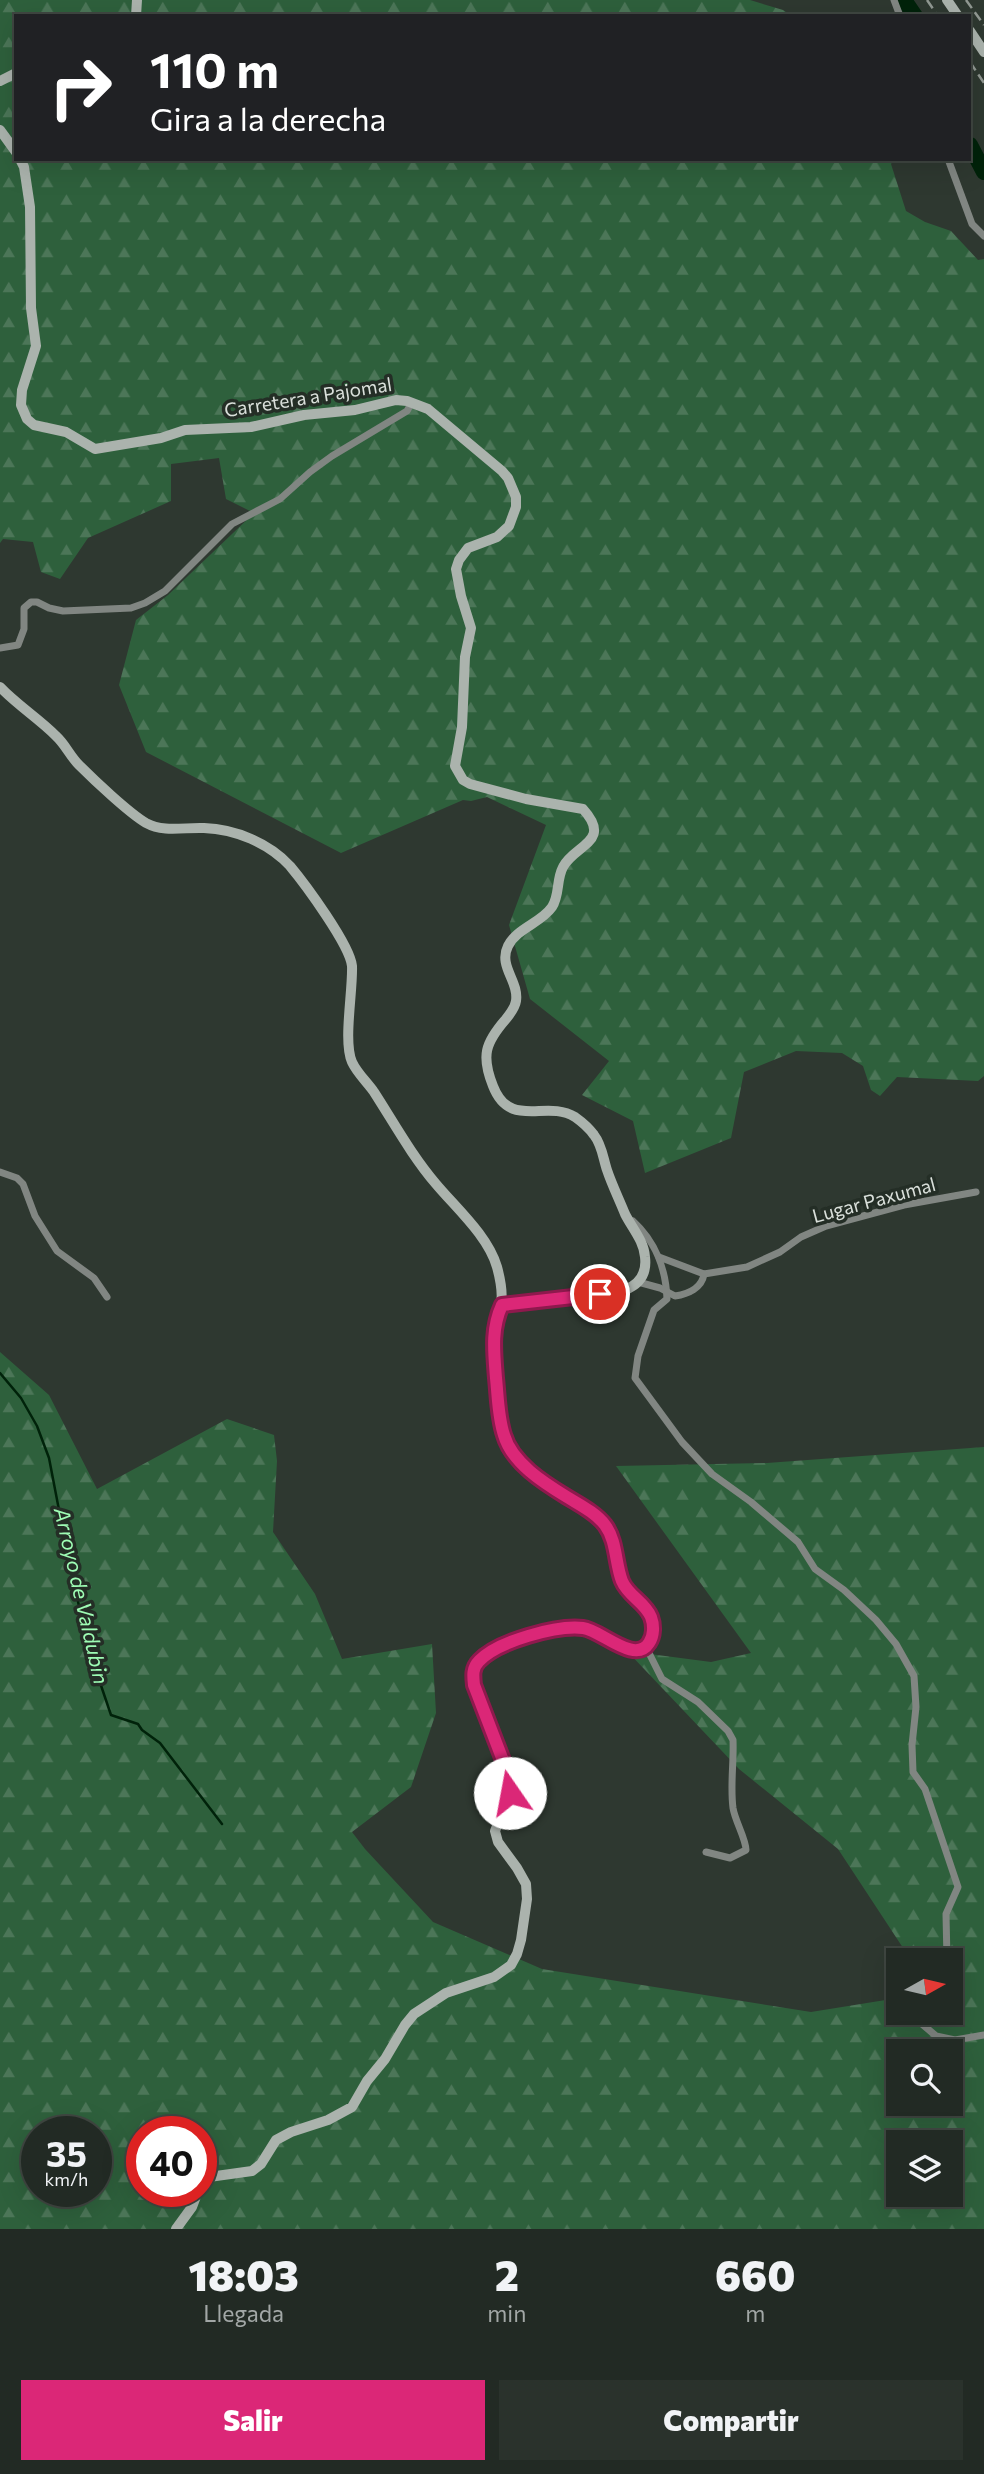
<!DOCTYPE html>
<html lang="es">
<style>
:root{--surface:#222a24;--page:#2a322c;--text:#f1f3f6;--muted:#a2a7a6;--line:#3f4641;--accent:#db2777}
body{margin:0;font-family:Commissioner,sans-serif;background:var(--page);color:var(--text);height:100vh;display:flex;flex-direction:column;font-size:26px;white-space:nowrap}
*{box-sizing:border-box;margin:0}
p{font-size:23px;color:var(--muted)}
.icon{flex:none;width:38px;height:38px;fill:none;stroke:currentColor;stroke-width:2;stroke-linecap:round;stroke-linejoin:round}
.map{position:relative;height:2229px;overflow:hidden}
.side{display:flex;flex-direction:column;background:var(--surface);flex:1}
.side>*{flex:none}
.guide{position:absolute;left:14px;top:14px;width:957px;height:147px;border-radius:0px;box-shadow:0 7px 28px #0002,0 0 0 2px var(--line);background:#202124;color:#fff;overflow:hidden}
.needle{width:46px;rotate:82deg}
.tools{position:absolute;left:886px;top:1948px;display:grid;gap:14px}
.tools a{display:grid;place-items:center;width:77px;height:77px;border-radius:0px;background:var(--surface);box-shadow:0 7px 28px #0002,0 0 0 2px var(--line);font-size:35px}
.speed{position:absolute;left:21px;top:2116px;display:flex;gap:14px;font-size:35px;font-weight:700;text-align:center}
.speed>*{display:grid;place-content:center;width:91px;height:91px;border-radius:50%;background:var(--surface);box-shadow:0 7px 28px #0002,0 0 0 2px var(--line);line-height:1}
.speed small{font-size:18px;font-weight:400}
.speed .limit{border:10px solid #d22;background:#fff;color:#111}
.pin{position:absolute;display:grid;place-items:center;width:60px;height:60px;color:#fff;margin:-30px;border:4px solid #fff;border-radius:50%;box-shadow:0 2px 7px #0007}
.me{position:absolute;width:77px;margin:-38px;rotate:348deg;stroke-linejoin:round;filter:drop-shadow(0 0 5px #0008)}
.turn{display:flex;align-items:center;gap:24px;height:147px;padding:0 21px;font-size:32px}
.turn .icon{width:91px;height:91px;stroke-width:2.5}
.turn b{display:block;font-size:49px;line-height:60px}
.eta{display:flex;justify-content:space-evenly;align-items:center;height:119px;text-align:center}
.eta b{font-size:42px;font-weight:800;line-height:49px}
.cta{display:flex;gap:14px;margin-top:auto;padding:14px 21px}
.cta a{flex:1;height:80px;border-radius:0px;background:var(--accent);color:#fff;font-size:28px;font-weight:800;line-height:80px;text-align:center}
.cta a+a{background:var(--page);color:var(--text)}
.map>svg:first-child{display:block}
.forest{fill:url(#forest-firs);fill-rule:evenodd}
.lines{fill:none;stroke-linecap:round;stroke-linejoin:round}
.stream{stroke:#00220a;stroke-width:2.5}
.river{stroke:#00220a;stroke-width:16}
.street{stroke:#818682;stroke-width:7}
.secondary{stroke:#abb3ad;stroke-width:10}
.rail{stroke:#919892;stroke-width:2.5;stroke-dasharray:10 5;stroke-linecap:butt}
.route-casing{stroke:#8e194d;stroke-width:18}
.route{stroke:#db2777;stroke-width:12}
.labels{text-anchor:middle;stroke-width:7;stroke-linejoin:round;paint-order:stroke}
.street-label{font-size:19px;fill:#dae0db;stroke:#242e26}
.water-label{font-size:21px;font-style:italic;fill:#9efcb4;stroke:#242e26}
</style>
<div class="map">
<svg width="984" height="2229" viewBox="0 0 984 2229">
<defs>
<pattern id="forest-firs" width="22" height="20" patternUnits="userSpaceOnUse" patternTransform="scale(1.75)"><rect width="22" height="20" fill="#2e603c"/><path d="M5 1l3.5 6h-7zM16 11l3.5 6h-7z" fill="#4c7658"/></pattern>
</defs>
<rect width="100%" height="100%" fill="#2e3830"/>
<g class="forest">
<polygon points="0,0 750,0 783,10 792,16 16,16 16,159 894,159 891,164 906,211 925,222 951,231 978,260 984,259 984,1076 978,1081 897,1077 880,1096 871,1090 863,1066 842,1053 796,1051 744,1072 731,1138 645,1173 633,1121 582,1095 609,1061 530,999 509,925 546,825 487,797 471,801 463,800 341,853 146,752 119,685 136,620 168,595 254,513 226,499 219,458 171,464 171,501 88,538 60,579 41,572 33,542 3,539 0,543"/>
<path d="M0,1352L49,1395L97,1489L227,1419L274,1435L277,1461L273,1532L315,1594L342,1659L432,1644L436,1713L411,1787L352,1832L365,1849L433,1922L542,1969L811,2012L898,1998V2012H950V1960H911L838,1849L739,1769L627,1651L711,1662L751,1653L616,1466L767,1463L984,1447V2229H0ZM898,2051H950V2104H898ZM37,2132H96V2191H37ZM142,2132H201V2191H142ZM898,2142H950V2194H898Z"/>
</g>
<g class="lines">
<polyline class="stream" points="0,1373 21,1398 37,1426 49,1458 69,1562 89,1650 111,1715 138,1724 142,1730 160,1743 222,1824"/>
<g class="river">
<polyline points="904,0 915,16"/>
<polyline points="970,145 984,172"/>
</g>
<g class="street">
<polyline points="894,0 900,16"/>
<polyline points="948,159 972,224 984,236"/>
<polyline points="0,648 18,645 24,629 24,608 31,602 37,602 49,608 63,611 131,608 145,603 165,591 232,524 280,499 310,472 332,456 407,411 412,402"/>
<polyline points="0,1172 17,1178 23,1184 35,1216 57,1251 94,1278 107,1297"/>
<path d="M633,1221C655,1241 666,1269 667,1299L654,1310L638,1356L635,1378L682,1442L712,1474L751,1502L798,1542L815,1569L844,1590L876,1620L896,1644L914,1676L916,1707L912,1745L913,1772L925,1789L958,1887L946,1914L947,1960"/>
<polyline points="659,1257 704,1274 747,1267 780,1252 801,1237 826,1226 904,1205 976,1192"/>
<path d="M638,1282L660,1288L675,1296C688,1294 702,1288 704,1274"/>
<path d="M646,1647L662,1679L698,1702L728,1731L733,1740C734,1763 730,1785 733,1808C735,1821 746,1839 746,1850L730,1858L706,1852"/>
<polyline points="922,2012 922,2024 936,2036 955,2040 984,2035"/>
</g>
<g class="secondary">
<polyline points="947,0 958,16"/>
<polyline points="136,16 137,0"/>
<polyline points="970,31 984,52"/>
<polyline points="0,81 16,73"/>
<polyline points="0,130 16,152"/>
<path d="M20,159L24,167L30,207L31,308L36,346L22,390L21,405L27,419L34,425L66,432L95,449L161,438L185,430L251,427L304,415L355,410L396,400L407,401L428,409L502,471L508,478L516,497V507L509,526L497,537L468,548L459,560L456,569L461,596L471,628L465,657L462,727L455,766L463,780L470,784L526,799L583,809C613,842 574,845 563,867C556,880 560,895 552,907C541,923 517,928 508,946C498,966 519,981 516,1001C515,1008 510,1014 506,1019C485,1043 481,1056 493,1086C510,1130 546,1099 575,1117C582,1122 589,1128 594,1135C602,1145 603,1158 607,1170C612,1185 619,1199 625,1214C632,1228 644,1241 645,1257C647,1273 640,1284 625,1290L501,1305"/>
<path d="M0,687C17,705 38,718 56,736C65,744 70,756 79,765C94,780 129,813 146,823C164,833 185,827 204,828C235,829 269,843 290,866C305,884 350,945 352,966C353,991 343,1042 352,1062C357,1073 367,1082 374,1092C394,1123 412,1156 436,1184C457,1209 488,1236 497,1267C500,1278 503,1293 501,1304C500,1314 495,1322 494,1332C492,1354 497,1423 507,1442C520,1468 549,1486 572,1501C583,1507 595,1513 603,1522C619,1542 612,1571 627,1591C636,1603 651,1609 653,1626C654,1640 648,1650 633,1650C614,1649 604,1632 586,1628C561,1623 491,1643 477,1664C472,1671 473,1677 474,1685L509,1776L510,1793L495,1831L498,1842L517,1868L526,1884L527,1899L521,1940L517,1954L511,1965L494,1977L446,1993L414,2014L405,2025L385,2059L367,2081L352,2107L328,2120L291,2132L276,2140L261,2164L252,2171L209,2177L201,2186"/>
<polyline points="176,2229 192,2207 198,2191"/>
</g>
<g class="rail">
<polyline points="927,0 938,16"/>
<polyline points="966,0 984,25"/>
<polyline points="970,62 984,83"/>
</g>
</g>
<g class="lines">
<g class="route-casing">
<path id="route" d="M510,1793L509,1776L474,1685C473,1676 472,1668 479,1661C498,1641 557,1625 583,1628C601,1630 635,1665 649,1643C654,1636 654,1625 651,1617C645,1602 628,1596 622,1581C615,1563 617,1541 605,1525C596,1513 580,1505 567,1497C544,1483 512,1463 504,1435C498,1417 498,1397 496,1378C494,1352 491,1329 502,1305L600,1294"/>
</g>
<use href="#route" class="route"/>
</g>
<g class="labels">
<g class="street-label">
<text transform="translate(308 397) rotate(-9)" y="7">Carretera a Pajomal</text>
<text transform="translate(874 1200) rotate(-15)" y="7">Lugar Paxumal</text>
</g>
<g class="water-label">
<text transform="translate(81 1596) rotate(77)" y="7">Arroyo de Valdubin</text>
</g>
</g>
</svg>
<div class="tools">
<a><svg class="needle" viewBox="-14 -14 28 28"><path d="M0-13l5 13h-10z" fill="#e53935"/><path d="M0 13l5-13h-10z" fill="#a2a7a6"/></svg></a>
<a><svg class="icon" aria-label="search" viewBox="0 0 24 24"><circle cx="10" cy="10" r="6"/><path d="M15 15l6 6"/></svg></a>
<a><svg class="icon" aria-label="layers" viewBox="0 0 24 24"><path d="M12 4l9 5-9 5-9-5zM3 14l9 5 9-5"/></svg></a>
</div>
<div class="speed"><div>35<small>km/h</small></div><div class="limit">40</div></div>
<div class="pin" style="left:600px;top:1294px;background:#d93025"><svg class="icon" aria-label="arrive" viewBox="0 0 24 24"><path d="M6 21V4h12l-3 4 3 4H6"/></svg></div>
<svg class="me" style="left:510px;top:1793px" viewBox="-20 -20 40 40"><circle r="19" fill="#fff"/><path d="M0-13L10 11 0 6-10 11z" fill="#db2777"/></svg>
<div class="guide">
<div class="turn"><svg class="icon" aria-label="right" viewBox="0 0 24 24"><path d="M7 20v-9h11M14 6l5 5-5 5"/></svg><div><b>110 m</b>Gira a la derecha</div></div>
</div>
</div>
<section class="side">
<div class="eta">
<div><b>18:03</b><p>Llegada</p></div>
<div><b>2</b><p>min</p></div>
<div><b>660</b><p>m</p></div>
</div>
<div class="cta"><a>Salir</a><a>Compartir</a></div>
</section>
